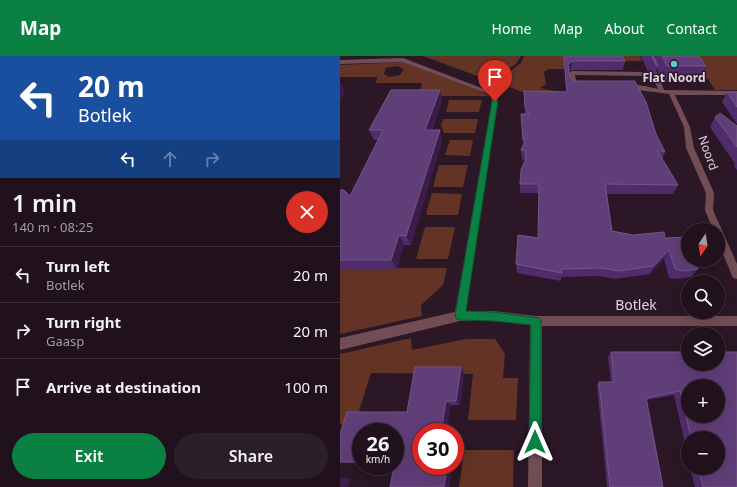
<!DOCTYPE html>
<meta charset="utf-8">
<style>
:root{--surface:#20111c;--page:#2d1f29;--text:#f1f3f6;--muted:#a29da3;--line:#3d313b;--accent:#0b8043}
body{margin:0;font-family:"Noto Sans",sans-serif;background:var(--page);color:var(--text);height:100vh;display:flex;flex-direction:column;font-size:15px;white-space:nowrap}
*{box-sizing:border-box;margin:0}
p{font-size:13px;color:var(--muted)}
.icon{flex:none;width:22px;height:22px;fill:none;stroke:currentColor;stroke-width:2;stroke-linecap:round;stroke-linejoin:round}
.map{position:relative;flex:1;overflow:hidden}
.drawer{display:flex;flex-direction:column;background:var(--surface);width:340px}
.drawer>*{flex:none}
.banner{background:#1a4fa0;color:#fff;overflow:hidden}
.needle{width:26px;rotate:193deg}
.controls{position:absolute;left:341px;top:167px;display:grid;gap:8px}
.controls a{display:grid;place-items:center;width:44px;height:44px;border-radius:50%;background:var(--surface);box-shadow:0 4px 16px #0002,0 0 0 1px var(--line);font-size:20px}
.speed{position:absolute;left:12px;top:367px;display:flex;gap:8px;font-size:20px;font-weight:700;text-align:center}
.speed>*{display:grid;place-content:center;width:52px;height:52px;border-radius:50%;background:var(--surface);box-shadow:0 4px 16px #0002,0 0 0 1px var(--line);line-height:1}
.speed small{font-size:10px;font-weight:400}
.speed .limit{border:6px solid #d22;background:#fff;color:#111}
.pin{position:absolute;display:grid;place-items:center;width:34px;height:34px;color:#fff;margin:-41px -17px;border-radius:50% 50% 50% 0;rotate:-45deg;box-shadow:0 0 4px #0007}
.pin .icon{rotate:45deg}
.me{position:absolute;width:44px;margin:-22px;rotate:0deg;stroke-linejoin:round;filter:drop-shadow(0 0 3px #0008)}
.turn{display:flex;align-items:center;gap:14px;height:84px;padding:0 12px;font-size:18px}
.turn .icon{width:52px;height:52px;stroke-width:2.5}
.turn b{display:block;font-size:28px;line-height:34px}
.lanes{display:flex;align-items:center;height:38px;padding:0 12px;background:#0003;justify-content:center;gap:20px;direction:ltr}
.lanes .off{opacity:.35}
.round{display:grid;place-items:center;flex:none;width:42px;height:42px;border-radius:21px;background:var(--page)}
.headline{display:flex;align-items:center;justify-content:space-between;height:68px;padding:0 12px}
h1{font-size:24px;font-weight:600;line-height:30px}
.primary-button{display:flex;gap:8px;margin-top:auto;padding:8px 12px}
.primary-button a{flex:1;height:46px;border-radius:24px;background:var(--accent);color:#fff;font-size:16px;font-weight:600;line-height:46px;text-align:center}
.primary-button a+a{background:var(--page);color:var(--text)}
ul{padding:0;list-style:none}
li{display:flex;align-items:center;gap:12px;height:56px;padding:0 12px;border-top:1px solid var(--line)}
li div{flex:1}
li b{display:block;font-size:15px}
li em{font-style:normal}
header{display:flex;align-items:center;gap:24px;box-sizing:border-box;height:56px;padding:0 20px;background:var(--accent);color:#fff}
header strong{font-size:19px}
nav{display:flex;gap:22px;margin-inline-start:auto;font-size:14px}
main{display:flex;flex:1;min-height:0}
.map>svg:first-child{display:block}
.green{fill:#633325;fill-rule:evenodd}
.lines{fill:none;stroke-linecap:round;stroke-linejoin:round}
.minor{fill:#734d54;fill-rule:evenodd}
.wall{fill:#512c6c}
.shaded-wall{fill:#3b1c4b}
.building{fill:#603e78;stroke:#745588;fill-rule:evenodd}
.route{fill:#0b8043;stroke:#07532c}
.poi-dot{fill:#56cec3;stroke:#2b1726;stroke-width:1.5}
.labels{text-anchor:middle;stroke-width:3;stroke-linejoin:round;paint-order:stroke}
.far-poi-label{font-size:12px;font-weight:bold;fill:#e1d3dd;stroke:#2b1726}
.far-street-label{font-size:12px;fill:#e1d3dd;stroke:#2b1726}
.street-label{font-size:14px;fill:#e1d3dd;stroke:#2b1726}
</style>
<header>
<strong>Map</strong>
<nav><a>Home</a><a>Map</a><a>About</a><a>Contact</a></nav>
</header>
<main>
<section class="drawer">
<div class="banner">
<div class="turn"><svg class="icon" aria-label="left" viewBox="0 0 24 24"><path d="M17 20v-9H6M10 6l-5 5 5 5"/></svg><div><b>20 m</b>Botlek</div></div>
<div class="lanes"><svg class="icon" aria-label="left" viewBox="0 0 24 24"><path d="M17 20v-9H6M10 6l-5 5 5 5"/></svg><svg class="icon off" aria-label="ahead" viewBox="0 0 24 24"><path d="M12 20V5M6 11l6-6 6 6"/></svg><svg class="icon off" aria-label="right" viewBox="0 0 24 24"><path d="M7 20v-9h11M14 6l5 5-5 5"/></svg></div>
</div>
<div class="headline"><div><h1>1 min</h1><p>140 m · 08:25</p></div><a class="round" style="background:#d93025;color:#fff"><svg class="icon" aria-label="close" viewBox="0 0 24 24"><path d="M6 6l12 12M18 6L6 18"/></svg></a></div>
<ul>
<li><svg class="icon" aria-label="left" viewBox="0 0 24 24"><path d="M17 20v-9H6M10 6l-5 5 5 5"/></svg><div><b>Turn left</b><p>Botlek</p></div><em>20 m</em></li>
<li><svg class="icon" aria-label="right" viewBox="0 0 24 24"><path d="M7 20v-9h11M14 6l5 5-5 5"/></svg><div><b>Turn right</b><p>Gaasp</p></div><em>20 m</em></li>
<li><svg class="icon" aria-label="arrive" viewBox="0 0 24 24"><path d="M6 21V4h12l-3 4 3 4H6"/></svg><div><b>Arrive at destination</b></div><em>100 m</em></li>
</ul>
<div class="primary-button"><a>Exit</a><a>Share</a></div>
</section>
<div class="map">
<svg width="397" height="431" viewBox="0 0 397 431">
<rect width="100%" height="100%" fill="#2b1726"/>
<g class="green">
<polygon points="83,0 181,0 176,8 151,25"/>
<polygon points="184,0 300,0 302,5 224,6 224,13 209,13 204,16 206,28 200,32 215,35 215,37 185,37 156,26 181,7"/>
<polygon points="348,0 397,0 397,34 375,34 368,23 362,23"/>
<path d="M62,6L140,35L149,40H96L80,35L82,27H35L38,21H0V9ZM57,10L64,13L60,19L49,21L44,18L46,12Z"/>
<polygon points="109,44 142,44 139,56 106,56"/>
<polygon points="103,63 138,63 135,77 104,77 101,69"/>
<polygon points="110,84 133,84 130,100 105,99"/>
<polygon points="99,109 128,109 123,131 93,131"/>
<polygon points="92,137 122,138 118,159 87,159 86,157"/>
<polygon points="85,171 115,171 108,203 76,203"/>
<polygon points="64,212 107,212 103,229 81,249 82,260 0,278 0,213"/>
<polygon points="71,282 72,294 126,283 155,283 165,298 163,322 178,322 176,364 128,364 133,318 31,317 15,368 0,368 0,298"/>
<polygon points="124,394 174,394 173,431 119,431"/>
</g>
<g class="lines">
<g class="minor">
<path d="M304,0H310L324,34L397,35V39H335L350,71L354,92L374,137L373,154L397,208V223L393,222L378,186V174H373L365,154L366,137L346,92L344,71L329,38C322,37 286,33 283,31C292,26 308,31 318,33Z"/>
<polygon points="63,2 157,38 158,45 126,255 153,255 196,260 397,260 397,270 202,270 202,431 188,431 190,269 153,265 120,265 0,294 0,282 115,256 152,45 151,39 62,6 0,8 0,4"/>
<polygon points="232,15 305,16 308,18 305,20 235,19 237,29 243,31 234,33 231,31 229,17"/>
</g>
</g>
<g class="wall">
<polygon points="224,0 282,0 285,5 283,14 231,14 229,16 230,22 316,78 325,96 322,103 338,129 333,138 267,138 272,175 293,179 325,182 358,213 351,221 338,223 329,222 324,203 310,218 275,223 260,220 221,221 221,225 177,217 176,208 198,182 199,137 180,137 180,128 185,104 182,104 181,94 183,90 181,58 185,58 184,35 226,36 224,6"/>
<polygon points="301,0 359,0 366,10 359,25 322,25 317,12 313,25 312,25"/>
<polygon points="387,36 397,37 397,68 382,46"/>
<polygon points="102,44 92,74 102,84 71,189 64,189 57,213 0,213 0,134 10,140 38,84 34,84 29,74"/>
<polygon points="375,61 397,70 397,114 394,110 395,108 370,71"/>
<polygon points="271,296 348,296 397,431 355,431 350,412 378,412 378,382 348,382 348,401 334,339 307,344 323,431 267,431 257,330 259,326 271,326 268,301"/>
<polygon points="121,311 124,317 120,349 111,349 81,410 112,410 109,431 50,431 55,410 55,376 21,376 21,407 0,406 0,378 67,356"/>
</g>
<g class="shaded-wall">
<polygon points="232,5 231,14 228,17 228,8"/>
<polygon points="1,27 5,37 0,44 0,28"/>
<polygon points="100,34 102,44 88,84 85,74"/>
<polygon points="100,74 102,84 71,189 66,180"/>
<polygon points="59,179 64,189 57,213 51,204"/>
<polygon points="329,194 324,203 310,218 314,210"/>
<polygon points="121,311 124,317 120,349 116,345"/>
<polygon points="106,345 111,349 107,376 101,376"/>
<polygon points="107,410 112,410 109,431 104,431"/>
<polygon points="0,422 11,422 8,431 0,431"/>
</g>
<g class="building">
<polygon points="224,0 282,0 285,5 232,5 228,8 230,22 235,25 295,25 306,46 316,78 325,96 317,94 338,129 265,128 272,175 293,179 324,176 325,182 346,181 348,185 348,204 355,204 358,213 344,215 335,213 329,194 314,210 278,215 262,212 221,213 222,217 176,208 178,179 198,182 199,128 180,128 181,114 186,102 185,94 181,94 186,84 183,84 181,58 189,58 185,52 184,35 227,36"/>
<polygon points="312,0 313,0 318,9 316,9"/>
<polygon points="322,0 359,0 366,10 327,10"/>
<polygon points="51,34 100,34 85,74 100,74 66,180 59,179 51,204 0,204 0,134 4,134 10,140 43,74 29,74"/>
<polygon points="387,36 397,37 397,51"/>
<polygon points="380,57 397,70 397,91 375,61"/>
<path d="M271,296H348V308H378V296H397V431H363L358,412H378V382H351L340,335L306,342L323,431H270L259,326H274ZM348,330H378V360H348Z"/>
<polygon points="75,311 121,311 116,345 106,345 101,376 81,376 81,410 107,410 104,431 50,431 54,410 55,410 55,376 21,376 21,406 0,406 0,378 7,356 67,356"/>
</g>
<polygon class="route" points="155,43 158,45 126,255 153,256 199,262 201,265 201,386 199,390 195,392 190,390 189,386 191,269 153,265 120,264 117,263 115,260 152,45"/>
<circle class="poi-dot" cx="334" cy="8" r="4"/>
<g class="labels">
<g class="far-poi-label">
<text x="334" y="26">Flat Noord</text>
</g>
<g class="far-street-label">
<text transform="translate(368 97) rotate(70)" y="4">Noord</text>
</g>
<g class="street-label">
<text x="296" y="254">Botlek</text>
</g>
</g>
</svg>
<div class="controls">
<a><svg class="needle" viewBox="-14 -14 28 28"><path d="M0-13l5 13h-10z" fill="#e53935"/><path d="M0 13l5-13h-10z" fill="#a29da3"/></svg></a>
<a><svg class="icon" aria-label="search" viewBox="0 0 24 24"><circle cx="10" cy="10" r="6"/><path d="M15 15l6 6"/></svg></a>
<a><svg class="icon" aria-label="layers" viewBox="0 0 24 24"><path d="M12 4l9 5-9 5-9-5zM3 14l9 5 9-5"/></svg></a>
<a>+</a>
<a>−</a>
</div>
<div class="speed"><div>26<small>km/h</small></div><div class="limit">30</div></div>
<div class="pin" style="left:155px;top:45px;background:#d93025"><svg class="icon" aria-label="arrive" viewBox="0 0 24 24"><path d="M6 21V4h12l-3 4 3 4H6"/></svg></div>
<svg class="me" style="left:195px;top:386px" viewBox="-20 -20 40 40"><path d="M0-17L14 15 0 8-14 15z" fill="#0b8043" stroke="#fff" stroke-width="4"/></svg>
</div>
</main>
